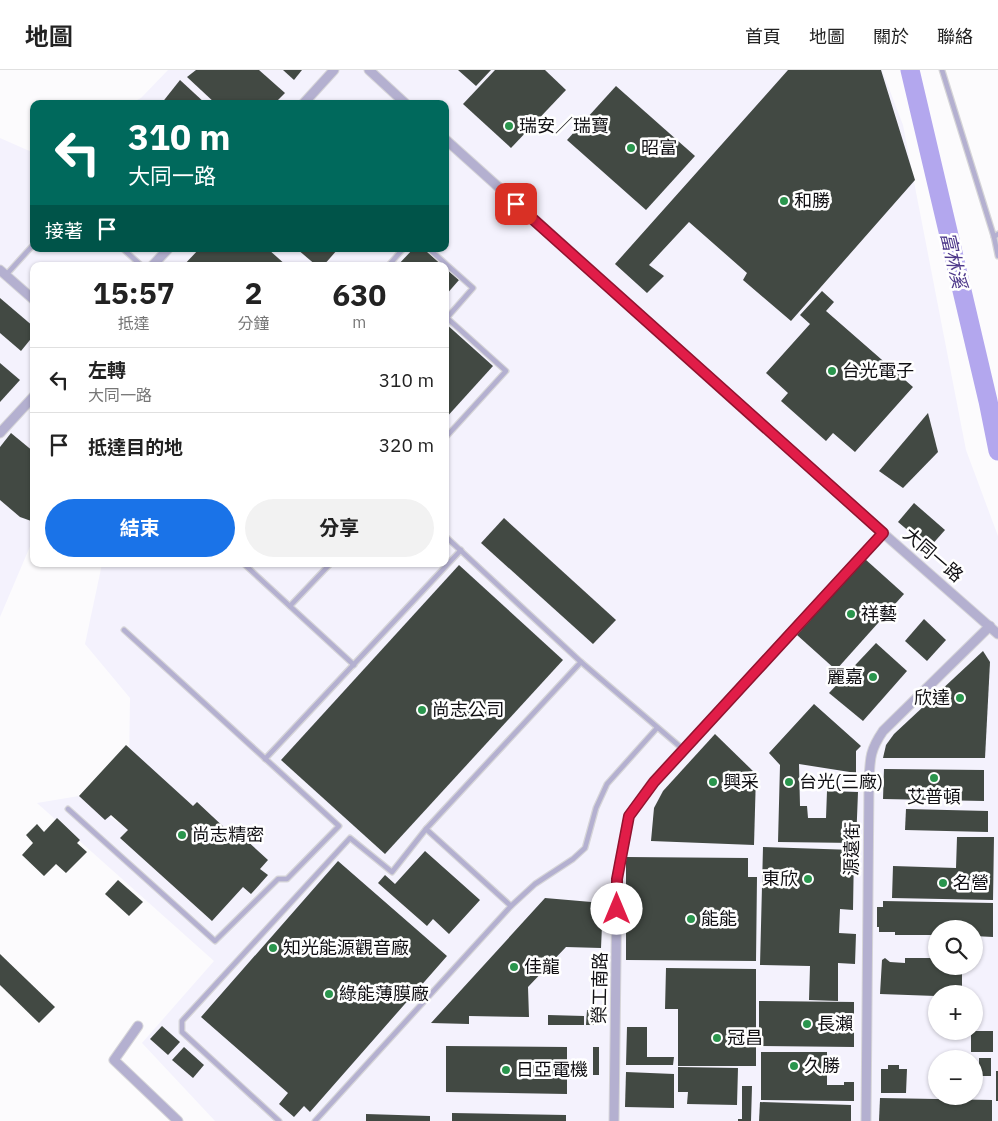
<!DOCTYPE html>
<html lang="zh-TW">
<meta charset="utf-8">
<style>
:root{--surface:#fff;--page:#f2f2f2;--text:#222;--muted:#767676;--line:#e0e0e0;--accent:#1a73e8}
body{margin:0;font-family:"IBM Plex Sans","Noto Sans TC",sans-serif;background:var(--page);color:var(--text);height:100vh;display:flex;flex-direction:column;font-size:19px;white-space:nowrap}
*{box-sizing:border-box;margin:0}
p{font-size:16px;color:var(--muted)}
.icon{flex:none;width:28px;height:28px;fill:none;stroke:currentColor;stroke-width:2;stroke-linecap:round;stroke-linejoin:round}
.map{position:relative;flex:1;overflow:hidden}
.drawer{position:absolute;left:30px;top:192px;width:419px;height:305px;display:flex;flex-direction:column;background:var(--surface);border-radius:10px;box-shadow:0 1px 4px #0004}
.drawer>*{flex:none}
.top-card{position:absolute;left:30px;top:30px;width:419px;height:152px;border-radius:10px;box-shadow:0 1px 4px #0004;background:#00695c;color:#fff;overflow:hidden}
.buttons{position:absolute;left:928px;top:850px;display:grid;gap:10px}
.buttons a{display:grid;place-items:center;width:55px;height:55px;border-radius:50%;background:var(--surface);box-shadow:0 1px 4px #0004;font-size:25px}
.pin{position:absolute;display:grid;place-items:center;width:42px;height:42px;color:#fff;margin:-21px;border-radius:10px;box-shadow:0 2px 8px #0006}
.me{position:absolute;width:55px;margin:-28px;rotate:0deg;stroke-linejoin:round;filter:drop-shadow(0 0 4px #0008)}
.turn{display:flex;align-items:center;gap:18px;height:105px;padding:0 15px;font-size:22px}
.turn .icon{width:65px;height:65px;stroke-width:2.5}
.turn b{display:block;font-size:35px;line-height:42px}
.then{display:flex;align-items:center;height:48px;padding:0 15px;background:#0003;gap:10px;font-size:19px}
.eta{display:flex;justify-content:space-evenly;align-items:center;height:85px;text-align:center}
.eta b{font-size:30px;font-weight:700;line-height:35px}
.primary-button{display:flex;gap:10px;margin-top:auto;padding:10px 15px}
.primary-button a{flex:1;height:58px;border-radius:30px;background:var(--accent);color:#fff;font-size:20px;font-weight:700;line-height:58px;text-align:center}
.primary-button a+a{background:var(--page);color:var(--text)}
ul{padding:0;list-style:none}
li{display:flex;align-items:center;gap:15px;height:65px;padding:0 15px;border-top:1px solid var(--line)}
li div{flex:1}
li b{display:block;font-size:19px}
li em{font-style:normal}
header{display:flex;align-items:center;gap:30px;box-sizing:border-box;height:70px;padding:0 25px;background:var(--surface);border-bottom:1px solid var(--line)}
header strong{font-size:24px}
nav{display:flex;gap:28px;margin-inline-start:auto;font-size:18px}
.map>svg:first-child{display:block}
.built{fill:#f4f2fd;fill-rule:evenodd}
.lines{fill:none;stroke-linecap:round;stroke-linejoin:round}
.river{stroke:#b3a7ee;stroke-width:19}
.building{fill:#424943}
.lane-casing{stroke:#d6d5d8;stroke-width:7}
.street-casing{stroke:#d6d5d8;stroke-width:11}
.lane{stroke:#b4b0d0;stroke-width:4.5}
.street{stroke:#b4b0d0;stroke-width:9}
.route-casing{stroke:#92132f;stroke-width:12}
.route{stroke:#e11d48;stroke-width:9}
.poi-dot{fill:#2a954d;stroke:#fff;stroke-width:2}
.labels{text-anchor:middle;stroke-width:5;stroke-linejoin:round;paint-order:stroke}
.poi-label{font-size:18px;fill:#100f13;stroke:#fff;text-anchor:start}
.street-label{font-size:18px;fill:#100f13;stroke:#fff}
.water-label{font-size:19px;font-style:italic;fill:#4f3a8b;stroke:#fff}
</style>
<header>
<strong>地圖</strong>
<nav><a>首頁</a><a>地圖</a><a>關於</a><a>聯絡</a></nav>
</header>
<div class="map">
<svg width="998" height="1051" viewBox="0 0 998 1051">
<rect width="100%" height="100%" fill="#fcfbfd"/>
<path class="built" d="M168,0H882L903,55L966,380L998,466V1051H215L142,973L214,891L37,733L79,726L128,759L130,628L85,574L102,494H445V196H34V474H31L0,547V68L34,83V179H445V34H129L141,28ZM936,859H974V896H936ZM936,924H974V961H936ZM936,989H974V1026H936Z"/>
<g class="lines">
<polyline class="river" points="910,0 988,331 998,381"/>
</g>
<g class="building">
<polygon points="196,0 259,0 285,23 274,34 216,34 187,7"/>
<polygon points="283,0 302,0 294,10"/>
<polygon points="458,0 491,0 476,16"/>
<polygon points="495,0 545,0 566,20 511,78 463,34"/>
<polygon points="788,0 881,0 915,110 791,251 743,210 747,203 689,152 649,195 664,206 647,223 615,194"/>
<polygon points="180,10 206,34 161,34"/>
<polygon points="616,16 695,86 646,140 567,70"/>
<polygon points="199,179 268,179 287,196 183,196"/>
<polygon points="297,179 338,179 323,196 317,196"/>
<polygon points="413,179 424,179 443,196 397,196"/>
<polygon points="445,198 459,210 445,226"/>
<polygon points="822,221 834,232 826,241 913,317 855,382 833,363 826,371 781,331 788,323 766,303 810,254 800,245"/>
<polygon points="0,228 34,257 34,265 21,281 0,263"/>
<polygon points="445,253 493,296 445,349"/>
<polygon points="0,293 20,310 0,332"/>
<polygon points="928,343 938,382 903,418 879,401"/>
<polygon points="11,363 34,382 34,452 20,447 0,430 0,377"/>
<polygon points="914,433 945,460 929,478 898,452"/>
<polygon points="504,448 616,550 593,574 481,473"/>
<polygon points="865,489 904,524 836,600 797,565"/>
<polygon points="459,495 563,590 385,784 281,690"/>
<polygon points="924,549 946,570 927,591 905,571"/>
<polygon points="876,573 907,601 863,651 829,623"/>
<polygon points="983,581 990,592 985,688 883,688 886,675 894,664"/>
<polygon points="814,634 861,676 856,681 856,703 799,694 800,736 807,736 808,748 826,748 827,721 858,722 856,773 778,772 780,695 769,683"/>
<polygon points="715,664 756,704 754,775 651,771 654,738 663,721"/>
<polygon points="126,675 193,736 197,732 228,761 232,757 268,790 260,799 268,805 251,824 243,817 212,851 120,768 128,760 111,745 105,750 79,726"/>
<polygon points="884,699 984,700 984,731 883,729"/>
<polygon points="906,739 988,741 988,762 905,760"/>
<polygon points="57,748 80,770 77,773 87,782 66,803 56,794 44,806 22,785 33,773 26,765 37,754 44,762"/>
<polygon points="957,767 994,767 993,830 892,828 893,796 956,798"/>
<polygon points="763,777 854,780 853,840 840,839 839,863 856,864 855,894 838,893 838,931 809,930 810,896 760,895"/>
<polygon points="425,781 480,830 449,864 433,849 427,856 378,813 385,805 395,814"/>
<polygon points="626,787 748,788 748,807 757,807 756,891 626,890"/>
<polygon points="338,791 447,886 310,1042 304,1036 294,1047 279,1034 288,1023 201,947"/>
<polygon points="118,810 143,832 129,846 105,824"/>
<polygon points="545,828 603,833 601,878 566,877 528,917 529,947 469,946 469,954 431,953"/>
<polygon points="883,831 993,833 993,867 974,866 974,859 936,859 936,865 895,865 895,862 879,862 879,857 877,857 877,837 883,837"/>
<polygon points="0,884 55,937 39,953 0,915"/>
<polygon points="905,888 936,888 936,896 962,896 962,924 936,924 936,926 880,924 882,890 885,888 890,892 905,893"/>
<polygon points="666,898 756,899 756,996 678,996 678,939 665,939"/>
<polygon points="759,931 854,932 854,977 759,976"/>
<polygon points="587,940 598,940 598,955 586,955"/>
<polygon points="548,945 584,946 584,955 548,955"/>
<polygon points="162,956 180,972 168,985 150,969"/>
<polygon points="627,957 647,957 647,987 674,987 673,995 626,995"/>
<rect x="971" y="961" width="22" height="21"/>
<polygon points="446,976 567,977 567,1024 446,1022"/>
<polygon points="184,977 204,995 193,1008 172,990"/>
<rect x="593" y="977" width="6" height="28"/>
<polygon points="761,982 827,982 827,1015 844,1015 844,1012 854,1012 854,1031 761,1030"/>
<rect x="979" y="988" width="12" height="18"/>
<polygon points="888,995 899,995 899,999 907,999 906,1023 881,1023 881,999 888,999"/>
<polygon points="678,997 738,998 737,1035 687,1034 688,1022 678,1022"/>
<rect x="996" y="1001" width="2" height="30"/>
<polygon points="626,1002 674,1004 674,1038 625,1037"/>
<polygon points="742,1016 752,1016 751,1051 738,1051 738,1049 742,1049"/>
<polygon points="880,1028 992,1030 992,1051 879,1051"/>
<polygon points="760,1032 851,1035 851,1051 759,1051"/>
<polygon points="452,1043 566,1045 566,1051 452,1051"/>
<polygon points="366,1044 430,1046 430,1051 366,1051"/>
</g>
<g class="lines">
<g class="lane-casing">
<g id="lane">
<polyline points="942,0 994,167"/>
<polyline points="998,164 994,167 998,186"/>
<polyline points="123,179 142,196"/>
<polyline points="429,179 473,218 445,250"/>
<polyline points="388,196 403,179"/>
<polyline points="6,205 34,174"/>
<polyline points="445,368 506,301 447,248"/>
<polyline points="445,466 581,592 684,680"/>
<polyline points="244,494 354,595"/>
<polyline points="290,536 330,494"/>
<polyline points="265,689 461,480"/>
<polyline points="68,739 215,871 278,809 287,809 339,756 124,560"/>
<polyline points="426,759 511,836"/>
<polyline points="279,1051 182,962 182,951 350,768 392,802 426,759 581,592"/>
<polyline points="315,1051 511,836 535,814 573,789 585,778 596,738 607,714 657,658"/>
</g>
</g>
<g class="street-casing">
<g id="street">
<polyline points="369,0 406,34"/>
<polyline points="303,34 334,0"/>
<polyline points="445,69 883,463 998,564"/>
<polyline points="152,196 168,179"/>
<polyline points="0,200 34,230"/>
<polyline points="0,363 34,326"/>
<polyline points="138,956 114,990 178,1051"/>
<polyline points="614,1051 617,809 629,746 653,712 883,463"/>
<path d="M866,1051L869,711C870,688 870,680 883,661L990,556"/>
</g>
</g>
<use href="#lane" class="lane"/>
<use href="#street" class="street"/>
</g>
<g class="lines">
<g class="route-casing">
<polyline id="route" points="516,134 883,463 654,712 629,746 617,809 617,839"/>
</g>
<use href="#route" class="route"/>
</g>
<g class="poi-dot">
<circle cx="509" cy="56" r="5"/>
<circle cx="631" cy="78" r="5"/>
<circle cx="784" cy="131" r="5"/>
<circle cx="832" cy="301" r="5"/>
<circle cx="851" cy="544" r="5"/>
<circle cx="873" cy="607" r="5"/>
<circle cx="960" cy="628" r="5"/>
<circle cx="422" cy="640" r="5"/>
<circle cx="934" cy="708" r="5"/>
<circle cx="713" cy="712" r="5"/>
<circle cx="789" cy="712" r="5"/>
<circle cx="182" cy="765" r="5"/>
<circle cx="808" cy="809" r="5"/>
<circle cx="943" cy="813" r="5"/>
<circle cx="691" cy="849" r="5"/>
<circle cx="273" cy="878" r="5"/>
<circle cx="514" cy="897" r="5"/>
<circle cx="329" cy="924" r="5"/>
<circle cx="807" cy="954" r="5"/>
<circle cx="717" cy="968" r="5"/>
<circle cx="794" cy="996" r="5"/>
<circle cx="506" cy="1000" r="5"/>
</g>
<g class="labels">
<g class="poi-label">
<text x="519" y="62">瑞安／瑞寶</text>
<text x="641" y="84">昭富</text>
<text x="794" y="137">和勝</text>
<text x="842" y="307">台光電子</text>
<text x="861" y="550">祥藝</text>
<text x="863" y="613" text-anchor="end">麗嘉</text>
<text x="950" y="634" text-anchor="end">欣達</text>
<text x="432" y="646">尚志公司</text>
<text x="723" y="718">興采</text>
<text x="799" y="718">台光(三廠)</text>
<text x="934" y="733" text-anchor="middle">艾普頓</text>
<text x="192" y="771">尚志精密</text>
<text x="798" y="815" text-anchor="end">東欣</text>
<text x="953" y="819">名營</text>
<text x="701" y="855">能能</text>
<text x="283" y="884">知光能源觀音廠</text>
<text x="524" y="903">佳龍</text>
<text x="339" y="930">綠能薄膜廠</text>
<text x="817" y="960">長瀨</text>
<text x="727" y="974">冠昌</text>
<text x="804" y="1002">久勝</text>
<text x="516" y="1006">日亞電機</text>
</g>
<g class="street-label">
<text transform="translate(933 485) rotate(41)" y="6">大同一路</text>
<text transform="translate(852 779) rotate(-89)" y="6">源遠街</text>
<text transform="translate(600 918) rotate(-89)" y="6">榮工南路</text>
</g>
<g class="water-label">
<text transform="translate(954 190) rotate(77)" y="7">富林溪</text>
</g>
</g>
</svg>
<div class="buttons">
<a><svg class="icon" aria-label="search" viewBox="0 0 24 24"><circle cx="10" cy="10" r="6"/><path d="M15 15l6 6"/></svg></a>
<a>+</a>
<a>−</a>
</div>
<div class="pin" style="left:516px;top:134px;background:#d93025"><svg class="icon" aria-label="arrive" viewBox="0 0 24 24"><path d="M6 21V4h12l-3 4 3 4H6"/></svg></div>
<svg class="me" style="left:617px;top:839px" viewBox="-20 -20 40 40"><circle r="19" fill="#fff"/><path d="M0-13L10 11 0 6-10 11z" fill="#e11d48"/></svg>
<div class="top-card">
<div class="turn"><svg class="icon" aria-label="left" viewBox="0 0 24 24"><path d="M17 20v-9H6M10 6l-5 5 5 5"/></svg><div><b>310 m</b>大同一路</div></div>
<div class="then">接著<svg class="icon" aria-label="arrive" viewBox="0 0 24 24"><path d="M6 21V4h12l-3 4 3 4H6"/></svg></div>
</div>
<section class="drawer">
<div class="eta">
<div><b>15:57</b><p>抵達</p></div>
<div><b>2</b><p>分鐘</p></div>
<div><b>630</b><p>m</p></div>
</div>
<ul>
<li><svg class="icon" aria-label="left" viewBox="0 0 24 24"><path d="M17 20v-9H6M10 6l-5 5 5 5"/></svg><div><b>左轉</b><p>大同一路</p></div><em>310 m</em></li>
<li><svg class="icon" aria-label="arrive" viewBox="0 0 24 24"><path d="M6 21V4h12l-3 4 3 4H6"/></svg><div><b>抵達目的地</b></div><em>320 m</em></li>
</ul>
<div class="primary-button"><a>結束</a><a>分享</a></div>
</section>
</div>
